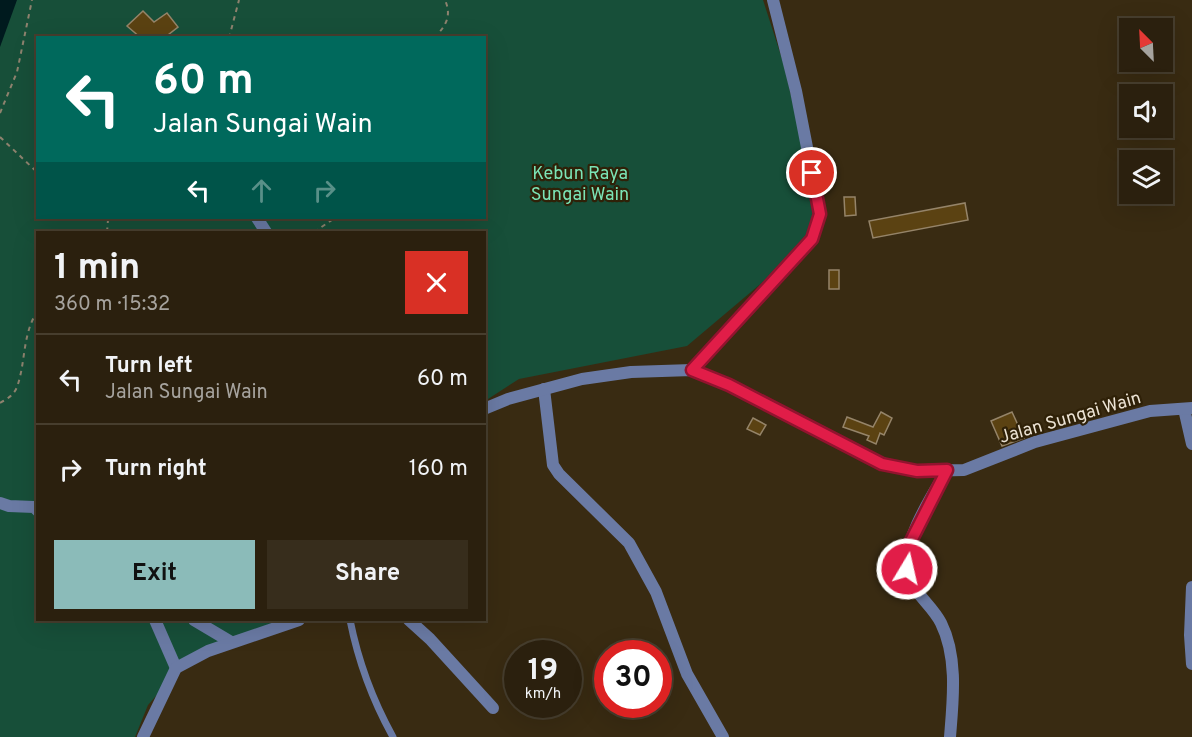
<!DOCTYPE html>
<meta charset="utf-8">
<style>
:root{--surface:#2b200e;--page:#372d1c;--text:#f1f3f6;--muted:#a6a39e;--line:#473e2e;--accent:#8bbbb9}
body{margin:0;font-family:Overpass,sans-serif;background:var(--page);color:var(--text);height:100vh;display:flex;flex-direction:column;font-size:22px;white-space:nowrap}
*{box-sizing:border-box;margin:0}
p{font-size:20px;color:var(--muted)}
.icon{flex:none;width:33px;height:33px;fill:none;stroke:currentColor;stroke-width:2;stroke-linecap:round;stroke-linejoin:round}
.map{position:relative;flex:1;overflow:hidden}
.drawer{position:absolute;left:36px;top:231px;width:450px;height:390px;display:flex;flex-direction:column;background:var(--surface);border-radius:0px;box-shadow:0 6px 24px #0002,0 0 0 2px var(--line)}
.drawer>*{flex:none}
.hud{position:absolute;left:36px;top:36px;width:450px;height:183px;border-radius:0px;box-shadow:0 6px 24px #0002,0 0 0 2px var(--line);background:#00695c;color:#fff;overflow:hidden}
.needle{width:39px;rotate:336deg}
.buttons{position:absolute;left:1119px;top:18px;display:grid;gap:12px}
.buttons a{display:grid;place-items:center;width:54px;height:54px;border-radius:0px;background:var(--surface);box-shadow:0 6px 24px #0002,0 0 0 2px var(--line);font-size:30px}
.speed{position:absolute;left:504px;top:640px;display:flex;gap:12px;font-size:30px;font-weight:700;text-align:center}
.speed>*{display:grid;place-content:center;width:78px;height:78px;border-radius:50%;background:var(--surface);box-shadow:0 6px 24px #0002,0 0 0 2px var(--line);line-height:1}
.speed small{font-size:15px;font-weight:400}
.speed .limit{border:9px solid #d22;background:#fff;color:#111}
.pin{position:absolute;display:grid;place-items:center;width:51px;height:51px;color:#fff;margin:-26px;border:3px solid #fff;border-radius:50%;box-shadow:0 2px 6px #0007}
.me{position:absolute;width:66px;margin:-33px;rotate:9deg;stroke-linejoin:round;filter:drop-shadow(0 0 4px #0008)}
.turn{display:flex;align-items:center;gap:21px;height:126px;padding:0 18px;font-size:27px}
.turn .icon{width:78px;height:78px;stroke-width:2.5}
.turn b{display:block;font-size:42px;line-height:51px}
.lanes{display:flex;align-items:center;height:57px;padding:0 18px;background:#0003;justify-content:center;gap:30px;direction:ltr}
.lanes .off{opacity:.35}
.round{display:grid;place-items:center;flex:none;width:63px;height:63px;border-radius:0px;background:var(--page)}
.head{display:flex;align-items:center;justify-content:space-between;height:102px;padding:0 18px}
h1{font-size:36px;font-weight:700;line-height:45px}
.action{display:flex;gap:12px;margin-top:auto;padding:12px 18px}
.action a{flex:1;height:69px;border-radius:0px;background:var(--accent);color:#111;font-size:24px;font-weight:700;line-height:69px;text-align:center}
.action a+a{background:var(--page);color:var(--text)}
ul{padding:0;list-style:none}
li{display:flex;align-items:center;gap:18px;height:90px;padding:0 18px;border-top:2px solid var(--line)}
li div{flex:1}
li b{display:block;font-size:22px}
li em{font-style:normal}
.map>svg:first-child{display:block}
.green{fill:#174f39;fill-rule:evenodd}
.water{fill:#001a1e}
.building{fill:#5b4212;stroke:#958469;stroke-width:1.5}
.lines{fill:none;stroke-linecap:round;stroke-linejoin:round}
.path{stroke:#8e826e;stroke-width:2;stroke-dasharray:4.5 4.5;stroke-linecap:butt}
.service{stroke:#6a7aa4;stroke-width:7}
.minor{stroke:#6a7aa4;stroke-width:12}
.tertiary{stroke:#6a7aa4;stroke-width:12}
.route-casing{stroke:#92132f;stroke-width:15}
.route{stroke:#e11d48;stroke-width:10}
.labels{text-anchor:middle;stroke-width:4.5;stroke-linejoin:round;paint-order:stroke}
.park-label{font-size:18px;fill:#7be4b6;stroke:#2f2108}
.street-label{font-size:18px;fill:#ece3d4;stroke:#2f2108}
</style>
<div class="map">
<svg width="1192" height="737" viewBox="0 0 1192 737">
<rect width="100%" height="100%" fill="#392b12"/>
<path class="green" d="M0,0H763L784,65L822,232L687,346L519,379L485,401L484,232H38V620H288L195,652L148,705L135,737H0ZM38,38H484V218H38Z"/>
<polygon class="water" points="0,0 17,0 0,47"/>
<g class="building">
<polygon points="143,11 154,22 167,13 178,27 164,38 141,38 127,26"/>
<polygon points="844,197 855,197 856,215 845,216"/>
<polygon points="965,203 968,220 873,238 869,221"/>
<rect x="829" y="270" width="10" height="19"/>
<polygon points="881,412 892,418 884,435 880,433 876,444 867,440 869,436 843,427 847,417 873,427"/>
<polygon points="1012,412 1024,438 1002,446 991,421"/>
<polygon points="753,418 766,425 760,435 747,429"/>
</g>
<g class="lines">
<g class="path">
<polyline points="229,38 239,0"/>
<path d="M434,38C446,26 452,16 445,0"/>
<polyline points="0,113 17,72 32,0"/>
<polyline points="0,137 38,173"/>
<polyline points="85,218 108,220 112,218"/>
<polyline points="107,232 108,220"/>
<polyline points="314,232 335,218"/>
<path d="M0,403C7,399 14,395 17,387C26,362 22,334 38,310"/>
</g>
<path class="service" d="M350,620C358,660 373,701 393,737"/>
<g class="minor">
<polyline points="257,218 266,232"/>
<polyline points="692,370 812,239 820,214 796,91 773,0"/>
<polyline points="544,389 553,465 559,474 629,543 656,592 687,674 723,737"/>
<polyline points="1184,409 1192,444"/>
<path d="M947,470C932,496 904,538 907,568C910,592 931,603 941,623C958,657 953,700 950,737"/>
<polyline points="0,503 9,506 34,507 38,511"/>
<polyline points="1192,587 1190,635 1192,664"/>
<polyline points="155,620 176,668"/>
<polyline points="194,620 231,642"/>
<polyline points="409,620 430,639 493,708"/>
</g>
<g class="tertiary">
<polyline points="484,409 508,399 582,379 631,372 692,370 729,385 882,463 917,471 964,470 1035,442 1150,411 1192,408"/>
<polyline points="143,737 176,668 208,651 299,620"/>
</g>
</g>
<g class="lines">
<g class="route-casing">
<polyline id="route" points="812,173 820,214 812,239 692,370 729,385 882,464 917,471 947,470 910,543 907,569"/>
</g>
<use href="#route" class="route"/>
</g>
<g class="labels">
<g class="park-label">
<text x="580" y="179">Kebun Raya<tspan x="580" dy="21">Sungai Wain</tspan></text>
</g>
<g class="street-label">
<text transform="translate(1070 417) rotate(-16)" y="6">Jalan Sungai Wain</text>
</g>
</g>
</svg>
<div class="buttons">
<a><svg class="needle" viewBox="-14 -14 28 28"><path d="M0-13l5 13h-10z" fill="#e53935"/><path d="M0 13l5-13h-10z" fill="#a6a39e"/></svg></a>
<a><svg class="icon" aria-label="sound" viewBox="0 0 24 24"><path d="M4 9h4l5-4v14l-5-4H4zM17 9q2 3 0 6"/></svg></a>
<a><svg class="icon" aria-label="layers" viewBox="0 0 24 24"><path d="M12 4l9 5-9 5-9-5zM3 14l9 5 9-5"/></svg></a>
</div>
<div class="speed"><div>19<small>km/h</small></div><div class="limit">30</div></div>
<div class="pin" style="left:812px;top:173px;background:#d93025"><svg class="icon" aria-label="arrive" viewBox="0 0 24 24"><path d="M6 21V4h12l-3 4 3 4H6"/></svg></div>
<svg class="me" style="left:907px;top:569px" viewBox="-20 -20 40 40"><circle r="17" fill="#e11d48" stroke="#fff" stroke-width="3"/><path d="M0-11L8 9 0 5-8 9z" fill="#fff"/></svg>
<div class="hud">
<div class="turn"><svg class="icon" aria-label="left" viewBox="0 0 24 24"><path d="M17 20v-9H6M10 6l-5 5 5 5"/></svg><div><b>60 m</b>Jalan Sungai Wain</div></div>
<div class="lanes"><svg class="icon" aria-label="left" viewBox="0 0 24 24"><path d="M17 20v-9H6M10 6l-5 5 5 5"/></svg><svg class="icon off" aria-label="ahead" viewBox="0 0 24 24"><path d="M12 20V5M6 11l6-6 6 6"/></svg><svg class="icon off" aria-label="right" viewBox="0 0 24 24"><path d="M7 20v-9h11M14 6l5 5-5 5"/></svg></div>
</div>
<section class="drawer">
<div class="head"><div><h1>1 min</h1><p>360 m · 15:32</p></div><a class="round" style="background:#d93025;color:#fff"><svg class="icon" aria-label="close" viewBox="0 0 24 24"><path d="M6 6l12 12M18 6L6 18"/></svg></a></div>
<ul>
<li><svg class="icon" aria-label="left" viewBox="0 0 24 24"><path d="M17 20v-9H6M10 6l-5 5 5 5"/></svg><div><b>Turn left</b><p>Jalan Sungai Wain</p></div><em>60 m</em></li>
<li><svg class="icon" aria-label="right" viewBox="0 0 24 24"><path d="M7 20v-9h11M14 6l5 5-5 5"/></svg><div><b>Turn right</b></div><em>160 m</em></li>
</ul>
<div class="action"><a>Exit</a><a>Share</a></div>
</section>
</div>
